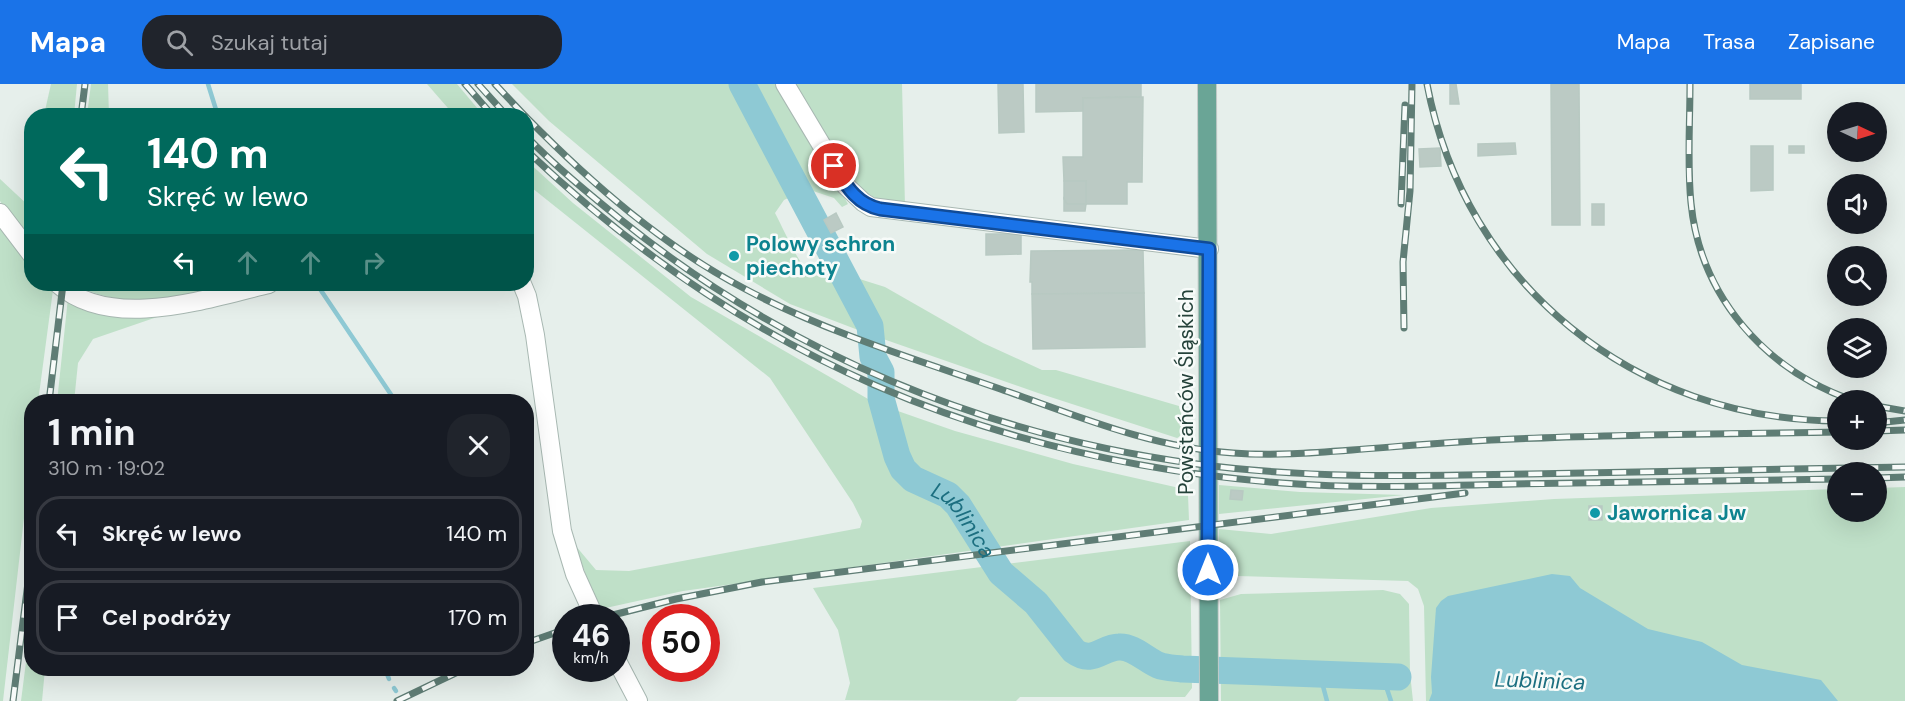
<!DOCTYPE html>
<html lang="pl">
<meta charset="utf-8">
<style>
:root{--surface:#171b24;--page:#20242c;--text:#f1f3f6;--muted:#9ea1a6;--line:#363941;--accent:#1a73e8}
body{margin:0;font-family:"DM Sans",sans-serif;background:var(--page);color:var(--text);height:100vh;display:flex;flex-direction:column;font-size:22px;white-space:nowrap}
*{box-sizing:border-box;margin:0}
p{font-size:20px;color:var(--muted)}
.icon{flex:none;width:33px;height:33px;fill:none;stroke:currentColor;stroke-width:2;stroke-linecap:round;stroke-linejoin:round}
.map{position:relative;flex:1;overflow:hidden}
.details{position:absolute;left:24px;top:310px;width:510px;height:282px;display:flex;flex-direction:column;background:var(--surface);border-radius:24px;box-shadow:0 6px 24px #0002}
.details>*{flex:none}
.top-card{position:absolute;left:24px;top:24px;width:510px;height:183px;border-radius:24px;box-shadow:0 6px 24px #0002;background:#00695c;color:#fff;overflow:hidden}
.needle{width:39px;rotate:94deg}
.tools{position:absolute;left:1827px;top:18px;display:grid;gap:12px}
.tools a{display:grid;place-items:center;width:60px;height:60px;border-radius:50%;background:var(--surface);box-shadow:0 6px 24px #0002;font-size:30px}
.speed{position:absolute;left:552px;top:520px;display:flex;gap:12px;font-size:30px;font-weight:700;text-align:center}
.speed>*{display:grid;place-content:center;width:78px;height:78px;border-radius:50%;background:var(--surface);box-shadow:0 6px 24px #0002;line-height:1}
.speed small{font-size:15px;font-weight:400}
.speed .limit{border:9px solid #d22;background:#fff;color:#111}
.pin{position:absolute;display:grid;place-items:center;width:51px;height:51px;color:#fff;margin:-26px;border:3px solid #fff;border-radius:50%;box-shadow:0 2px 6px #0007}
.me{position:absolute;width:66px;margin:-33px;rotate:0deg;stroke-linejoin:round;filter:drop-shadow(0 0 4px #0008)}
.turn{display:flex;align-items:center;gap:21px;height:126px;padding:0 24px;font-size:27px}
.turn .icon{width:78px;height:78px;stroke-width:2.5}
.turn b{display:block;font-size:42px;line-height:51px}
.lanes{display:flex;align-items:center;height:57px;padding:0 24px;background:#0003;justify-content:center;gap:30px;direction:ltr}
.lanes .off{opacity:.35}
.round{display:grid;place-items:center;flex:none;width:63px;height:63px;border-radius:24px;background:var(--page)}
.headline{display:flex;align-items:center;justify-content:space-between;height:102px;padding:0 24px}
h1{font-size:36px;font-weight:700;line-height:45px}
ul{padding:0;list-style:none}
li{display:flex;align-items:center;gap:18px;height:75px;margin:0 12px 9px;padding:0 12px;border:3px solid var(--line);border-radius:24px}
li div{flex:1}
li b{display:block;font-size:22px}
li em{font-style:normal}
header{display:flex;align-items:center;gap:36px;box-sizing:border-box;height:84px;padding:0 30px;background:var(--accent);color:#fff}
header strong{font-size:28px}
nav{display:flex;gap:33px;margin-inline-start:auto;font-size:21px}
.search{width:420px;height:54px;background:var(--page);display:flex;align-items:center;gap:15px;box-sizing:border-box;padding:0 21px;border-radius:24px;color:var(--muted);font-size:22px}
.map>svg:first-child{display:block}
.green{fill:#bfe0c8}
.water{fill:#8ec9d4}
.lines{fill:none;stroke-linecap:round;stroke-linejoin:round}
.stream{stroke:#8ec9d4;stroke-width:4.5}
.river{stroke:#8ec9d4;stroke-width:27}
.building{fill:#bbcac4;stroke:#b8c9c2;stroke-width:1.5}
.minor-casing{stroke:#a8b8b2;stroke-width:20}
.major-casing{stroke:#c2cac8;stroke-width:20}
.minor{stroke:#fff;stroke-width:18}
.major{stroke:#6aa596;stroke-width:18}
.rail-casing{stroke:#5f7d75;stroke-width:7}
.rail{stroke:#f7fbf9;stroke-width:4.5;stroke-dasharray:14;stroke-linecap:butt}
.route-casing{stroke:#114b97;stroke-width:15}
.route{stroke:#1a73e8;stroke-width:10}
.culture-dot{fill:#0f9aa8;stroke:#f7fbf9;stroke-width:2}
.labels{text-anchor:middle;stroke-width:5;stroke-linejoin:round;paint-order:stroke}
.culture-label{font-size:21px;font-weight:bold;fill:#0d838f;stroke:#f7fbf9;text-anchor:start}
.street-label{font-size:21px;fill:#24423a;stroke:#f7fbf9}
.water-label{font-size:22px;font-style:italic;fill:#1c6f80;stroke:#f7fbf9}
</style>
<header>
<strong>Mapa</strong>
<div class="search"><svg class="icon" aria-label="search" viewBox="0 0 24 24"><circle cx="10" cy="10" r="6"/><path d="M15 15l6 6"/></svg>Szukaj tutaj</div>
<nav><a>Mapa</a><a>Trasa</a><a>Zapisane</a></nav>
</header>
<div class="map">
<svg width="1905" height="617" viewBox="0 0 1905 617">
<rect width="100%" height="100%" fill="#e6efeb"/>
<g class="green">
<polygon points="51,0 77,0 74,31 44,31"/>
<polygon points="91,0 108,0 109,31 87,31"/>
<polygon points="427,0 457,0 483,31 454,31"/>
<path d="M512,0H781L848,120L842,123L834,114L807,105L784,116L775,129C783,144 795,172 805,184C815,195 838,198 850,192L885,203L983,259L1042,286H1056L1179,322L1186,349L1177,354L1038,309L866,249L790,220L707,170L549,37Z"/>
<path d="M790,0H902L905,122C896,120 886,118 878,115C842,100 810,33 790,0Z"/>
<polygon points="526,76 573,119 691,213 875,319 955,347 1073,380 1175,403 1188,411 1189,436 683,507 601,525 590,502 575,461 596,486 629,487 860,444 862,437 853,419 770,294 527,100"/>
<polygon points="0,95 30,123 31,120 31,162 0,117"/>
<polygon points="0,143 31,184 32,200 45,200 53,206 38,318 32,318 31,373 3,617 0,617"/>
<path d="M74,200H208C203,203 198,208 192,210C187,212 180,212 174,213C140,219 104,217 74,200Z"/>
<polygon points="68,214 160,232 93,255 78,279 74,318 57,318"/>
<polygon points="1219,401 1300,408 1404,411 1219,430"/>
<polygon points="1905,403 1905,617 1426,617 1424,522 1418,505 1408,497 1238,492 1219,485 1219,445 1271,450 1431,424 1554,415 1837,405 1838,428 1876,428 1877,404"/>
<polygon points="1190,457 1192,604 1185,613 1020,613 1016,617 845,616 850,599 838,546 813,504"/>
<polygon points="1383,506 1400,510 1409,520 1410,589 1413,617 1221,617 1220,516 1241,510"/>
<polygon points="31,539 32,585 45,585 42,617 21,617"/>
</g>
<polygon class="water" points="1552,490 1570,492 1580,504 1648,545 1702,558 1742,581 1821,596 1838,617 1429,617 1432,609 1431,593 1436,524 1441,517 1448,512"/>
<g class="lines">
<g class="stream">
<polyline points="208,0 218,32"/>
<polyline points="320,205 396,318"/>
<polyline points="1320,591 1327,617"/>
<polyline points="1383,593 1391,617"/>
<polyline points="389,595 387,590 390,585"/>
<polyline points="394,604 396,607"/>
</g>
<path class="river" id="s1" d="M742,0L870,242L873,273L881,288V314L897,372L903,385L913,395L948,411L958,421L1001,489L1036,519L1074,567C1093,581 1102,563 1119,563C1133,562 1146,576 1158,581C1165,584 1174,584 1182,585L1398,593"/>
</g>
<g class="building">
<polygon points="998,0 1023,0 1024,48 999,49"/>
<polygon points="1036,0 1141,0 1141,13 1083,14 1083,27 1036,28"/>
<polygon points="1450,0 1456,0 1459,20 1450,20"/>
<polygon points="1551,0 1579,0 1580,141 1552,141"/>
<rect x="1750" y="0" width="51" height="15"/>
<polygon points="1143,13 1142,98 1127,98 1127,120 1086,120 1086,97 1064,97 1063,73 1083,73 1083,14"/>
<polygon points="1515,59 1516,70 1478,72 1478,60"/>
<polygon points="1751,62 1773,62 1773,106 1751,107"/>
<rect x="1789" y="62" width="15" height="7"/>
<polygon points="1440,64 1441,82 1420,83 1419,65"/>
<polygon points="1064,97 1086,97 1086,120 1067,120 1064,115"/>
<polygon points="1064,115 1067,120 1086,120 1085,127 1064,127"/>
<rect x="1592" y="120" width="12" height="21"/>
<polygon points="836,129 843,143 831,149 824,136"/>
<polygon points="986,150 1021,150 1021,170 986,171"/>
<polygon points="1143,166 1144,209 1032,210 1032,198 1030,198 1031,167"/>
<polygon points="1144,209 1145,263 1033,265 1032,210"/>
<polygon points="1231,406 1243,407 1242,416 1230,415"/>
<rect x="1589" y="422" width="13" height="14"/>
</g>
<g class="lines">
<g class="minor-casing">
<g id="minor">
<polyline points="785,0 846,102 863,118 871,123 1209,165"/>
<polyline points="0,129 32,171"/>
<path d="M58,200C112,248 208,214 269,200"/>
<polyline points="522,200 527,212 535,251 562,447 575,490 595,534"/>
<polyline points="616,575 638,617"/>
</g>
</g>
<g class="major-casing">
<polyline id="major" points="1207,0 1209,617"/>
</g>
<use href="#minor" class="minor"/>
<use href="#major" class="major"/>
<g class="rail-casing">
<g id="rail">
<polyline points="465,0 493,32"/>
<polyline points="478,0 507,32"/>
<polyline points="495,0 525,32"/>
<path d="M1427,0C1465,201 1635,336 1838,337"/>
<path d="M1690,0C1690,39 1687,80 1691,119C1700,212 1765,286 1852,316"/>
<polyline points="81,32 85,0"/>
<path d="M526,33C592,100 664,163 747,206C830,250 921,277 1009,308C1082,334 1155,364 1233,369C1272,372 1312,369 1352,366C1406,362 1460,357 1514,355C1621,350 1730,350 1838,348"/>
<path d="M526,52C555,82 588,109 620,135C786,269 986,352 1197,380C1307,395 1418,392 1529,390C1654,388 1780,385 1905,383"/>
<path d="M526,66C742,271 986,376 1282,399C1359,405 1437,402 1514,400C1622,399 1730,396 1838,395"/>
<polyline points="1401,120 1405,21"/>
<polyline points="1404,244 1403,178 1410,107 1412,0"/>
<polyline points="49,318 63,200"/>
<polyline points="1876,322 1905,327"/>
<polyline points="1876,339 1905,336"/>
<polyline points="1876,347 1905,346"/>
<polyline points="1876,394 1905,393"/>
<polyline points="601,534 676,515 762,498 1465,409"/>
<polyline points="526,559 566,545"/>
<polyline points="13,617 32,467"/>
<polyline points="397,617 464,585"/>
</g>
</g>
<use href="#rail" class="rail"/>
</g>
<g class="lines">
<g class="route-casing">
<path id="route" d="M834,82C846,101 856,120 880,125L1209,165L1208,486"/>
</g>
<use href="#route" class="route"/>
</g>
<g class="culture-dot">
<circle cx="734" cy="172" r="6"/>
<circle cx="1595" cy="429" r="6"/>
</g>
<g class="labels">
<g class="culture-label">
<text x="746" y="167">Polowy schron<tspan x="746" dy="24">piechoty</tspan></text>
<text x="1607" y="436">Jawornica Jw</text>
</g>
<g class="street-label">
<text transform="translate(1186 308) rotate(-90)" y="7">Powstańców Śląskich</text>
</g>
<g class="water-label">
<text dy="8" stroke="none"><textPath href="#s1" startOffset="504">Lublinica</textPath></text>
<text transform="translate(1540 596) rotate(2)" y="8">Lublinica</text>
</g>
</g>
</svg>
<div class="tools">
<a><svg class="needle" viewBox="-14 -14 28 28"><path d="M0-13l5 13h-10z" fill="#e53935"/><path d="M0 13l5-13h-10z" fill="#9ea1a6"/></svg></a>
<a><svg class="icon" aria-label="sound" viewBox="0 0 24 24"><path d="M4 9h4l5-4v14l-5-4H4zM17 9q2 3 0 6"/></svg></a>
<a><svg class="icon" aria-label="search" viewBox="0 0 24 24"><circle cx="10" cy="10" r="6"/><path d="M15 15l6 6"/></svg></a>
<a><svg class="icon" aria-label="layers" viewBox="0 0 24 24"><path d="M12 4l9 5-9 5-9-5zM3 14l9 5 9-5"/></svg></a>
<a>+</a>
<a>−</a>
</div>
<div class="speed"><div>46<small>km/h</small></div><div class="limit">50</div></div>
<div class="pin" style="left:834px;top:82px;background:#d93025"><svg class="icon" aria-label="arrive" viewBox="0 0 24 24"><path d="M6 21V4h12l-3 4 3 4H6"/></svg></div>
<svg class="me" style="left:1208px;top:486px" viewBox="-20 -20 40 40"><circle r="17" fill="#1a73e8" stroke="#fff" stroke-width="3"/><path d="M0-11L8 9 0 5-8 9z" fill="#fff"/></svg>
<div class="top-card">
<div class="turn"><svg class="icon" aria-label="left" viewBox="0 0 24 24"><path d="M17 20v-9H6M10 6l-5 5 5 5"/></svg><div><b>140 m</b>Skręć w lewo</div></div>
<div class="lanes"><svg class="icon" aria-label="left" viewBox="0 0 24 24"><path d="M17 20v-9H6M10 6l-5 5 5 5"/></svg><svg class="icon off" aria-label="ahead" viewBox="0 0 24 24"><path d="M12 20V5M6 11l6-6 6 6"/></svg><svg class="icon off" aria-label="ahead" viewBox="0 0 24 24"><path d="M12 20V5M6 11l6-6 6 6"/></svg><svg class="icon off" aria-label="right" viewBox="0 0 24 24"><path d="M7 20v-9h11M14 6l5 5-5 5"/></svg></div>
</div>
<section class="details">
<div class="headline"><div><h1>1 min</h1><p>310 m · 19:02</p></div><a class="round"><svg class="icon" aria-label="close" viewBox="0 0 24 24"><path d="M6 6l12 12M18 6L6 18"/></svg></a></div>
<ul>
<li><svg class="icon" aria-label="left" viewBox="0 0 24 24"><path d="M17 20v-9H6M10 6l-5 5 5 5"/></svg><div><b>Skręć w lewo</b></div><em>140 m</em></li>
<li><svg class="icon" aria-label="arrive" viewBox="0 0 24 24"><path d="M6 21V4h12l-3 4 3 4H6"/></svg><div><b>Cel podróży</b></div><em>170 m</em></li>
</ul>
</section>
</div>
